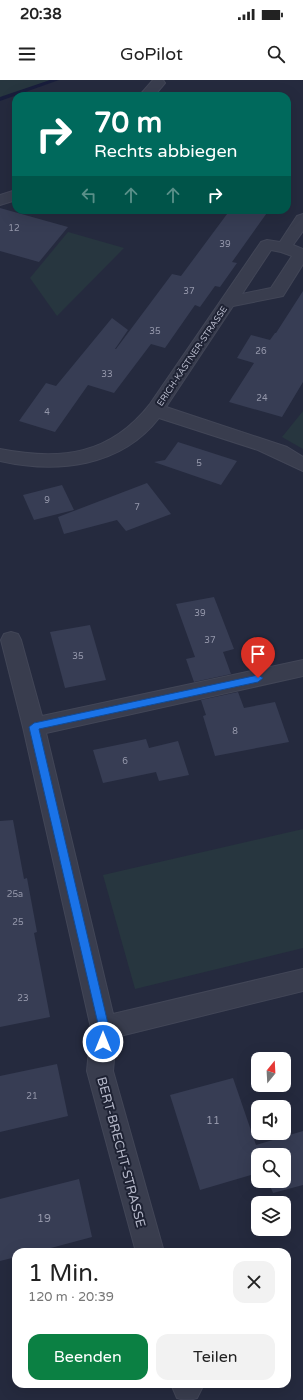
<!DOCTYPE html>
<html lang="de">
<meta charset="utf-8">
<style>
:root{--surface:#fff;--page:#f2f2f2;--text:#222;--muted:#767676;--accent:#0b8043}
body{margin:0;font-family:"Varela Round",sans-serif;background:var(--page);color:var(--text);height:100vh;display:flex;flex-direction:column;font-size:15px;white-space:nowrap}
*{box-sizing:border-box;margin:0}
p{font-size:13px;color:var(--muted)}
.icon{flex:none;width:22px;height:22px;fill:none;stroke:currentColor;stroke-width:2;stroke-linecap:round;stroke-linejoin:round}
.map{position:relative;flex:1;overflow:hidden}
.details{position:absolute;left:12px;top:1168px;width:279px;height:140px;display:flex;flex-direction:column;background:var(--surface);border-radius:12px;box-shadow:0 4px 16px #0002}
.details>*{flex:none}
.hud{position:absolute;left:12px;top:12px;width:279px;height:122px;border-radius:12px;box-shadow:0 4px 16px #0002;background:#00695c;color:#fff;overflow:hidden}
.needle{width:26px;rotate:18deg}
.fabs{position:absolute;left:251px;top:972px;display:grid;gap:8px}
.fabs a{display:grid;place-items:center;width:40px;height:40px;border-radius:8px;background:var(--surface);box-shadow:0 4px 16px #0002;font-size:20px}
.pin{position:absolute;display:grid;place-items:center;width:34px;height:34px;color:#fff;margin:-41px -17px;border-radius:50% 50% 50% 0;rotate:-45deg;box-shadow:0 0 4px #0007}
.pin .icon{rotate:45deg}
.me{position:absolute;width:44px;margin:-22px;rotate:0deg;stroke-linejoin:round;filter:drop-shadow(0 0 3px #0008)}
.turn{display:flex;align-items:center;gap:14px;height:84px;padding:0 16px;font-size:18px}
.turn .icon{width:52px;height:52px;stroke-width:2.5}
.turn b{display:block;font-size:28px;line-height:34px}
.lanes{display:flex;align-items:center;height:38px;padding:0 16px;background:#0003;justify-content:center;gap:20px;direction:ltr}
.lanes .off{opacity:.35}
.round{display:grid;place-items:center;flex:none;width:42px;height:42px;border-radius:12px;background:var(--page)}
.summary{display:flex;align-items:center;justify-content:space-between;height:68px;padding:0 16px}
h1{font-size:24px;font-weight:600;line-height:30px}
.action{display:flex;gap:8px;margin-top:auto;padding:8px 16px}
.action a{flex:1;height:46px;border-radius:12px;background:var(--accent);color:#fff;font-size:16px;font-weight:600;line-height:46px;text-align:center}
.action a+a{background:var(--page);color:var(--text)}
.status{display:flex;justify-content:space-between;align-items:center;height:28px;padding:0 20px;background:var(--surface);direction:ltr}
.status svg{height:11px;fill:currentColor}
header{display:flex;justify-content:space-between;align-items:center;height:52px;padding:0 16px;background:var(--surface);font-size:18px;font-weight:600}
.map>svg:first-child{display:block}
.green{fill:#27363f}
.lines{fill:none;stroke-linecap:round;stroke-linejoin:round}
.stream{fill:#191e3c;fill-rule:evenodd}
.building{fill:#373d54}
.minor-casing{stroke:#424657;stroke-width:2}
.minor{fill:#393d4e;fill-rule:evenodd}
.route{fill:#1a73e8;stroke:#114b97}
.labels{text-anchor:middle;stroke-width:4;stroke-linejoin:round;paint-order:stroke}
.number-label{font-size:9px;fill:#9497aa}
.far-street-label{font-size:9px;fill:#b5b8c9;stroke:#1e2233}
.near-number-label{font-size:11px;fill:#9497aa}
.near-street-label{font-size:13px;fill:#b5b8c9;stroke:#1e2233}
</style>
<div class="status"><b>20:38</b><svg viewBox="0 0 49 12"><path d="M0 12V9h3v3zM5 12V6h3v6zM10 12V3h3v9zM15 12V0h3v12zM26 1h20v11H26zM47 4h2v5h-2z"/></svg></div>
<header><svg class="icon" aria-label="menu" viewBox="0 0 24 24"><path d="M4 6h16M4 12h16M4 18h16"/></svg>GoPilot<svg class="icon" aria-label="search" viewBox="0 0 24 24"><circle cx="10" cy="10" r="6"/><path d="M15 15l6 6"/></svg></header>
<div class="map">
<svg width="303" height="1320" viewBox="0 0 303 1320">
<rect width="100%" height="100%" fill="#252a3e"/>
<g class="green">
<polygon points="0,0 51,0 0,18"/>
<polygon points="68,152 124,168 57,236 30,198"/>
<polygon points="303,331 303,369 282,357"/>
<polygon points="303,749 303,868 135,909 103,795"/>
</g>
<g class="lines">
<polygon class="stream" points="50,0 59,0 0,21 0,17"/>
</g>
<g class="building">
<polygon points="0,128 68,147 39,182 0,171"/>
<polygon points="230,130 269,130 232,182 237,183 220,207 215,206 200,227 195,225 165,268 151,264 114,313 88,305 55,352 19,341 46,303 56,306 112,238 128,250 115,269 116,269 172,194 181,196"/>
<polygon points="303,211 303,302 282,337 229,322 254,283 237,278 251,255 270,260 275,253 276,253"/>
<polygon points="178,362 237,381 221,405 154,382 165,380"/>
<polygon points="147,403 171,434 126,451 117,440 64,454 58,437"/>
<polygon points="62,405 74,430 34,440 23,415"/>
<polygon points="214,517 234,569 223,572 231,594 194,602 186,579 195,577 176,524"/>
<polygon points="90,545 106,600 65,608 50,552"/>
<polygon points="238,612 244,628 275,622 289,662 215,676 203,636 206,635 201,620"/>
<polygon points="146,659 149,668 178,661 189,695 159,701 156,692 103,703 93,670"/>
<polygon points="13,740 24,799 27,798 37,852 34,853 50,937 0,947 0,741"/>
<polygon points="57,984 68,1036 0,1052 0,996"/>
<polygon points="233,998 256,1065 303,1051 303,1105 273,1113 268,1101 284,1101 284,1075 258,1075 258,1093 200,1110 170,1015"/>
<polygon points="79,1099 92,1157 36,1172 16,1172 16,1177 0,1181 0,1119"/>
</g>
<g class="lines">
<g class="minor-casing">
<g id="minor">
<polygon points="153,0 163,0 165,3 154,16 139,16"/>
<polygon points="16,110 16,120 0,125 0,115"/>
<path d="M303,134V151L293,165L303,169V184L283,216L233,226L166,327L287,367L303,377V391L258,370L159,338C121,387 57,394 0,381V369C61,381 110,375 150,324L261,162L267,160L280,162L297,136ZM271,170L281,172L292,176L271,208L242,214Z"/>
<polygon points="11,552 18,554 21,560 42,636 303,580 303,596 46,653 113,934 303,889 303,911 116,957 113,991 164,1172 136,1172 87,991 91,948 23,647 1,560 4,554"/>
<path d="M171,1304H201L202,1308L197,1318C191,1320 183,1320 177,1318Z"/>
</g>
</g>
<use href="#minor" class="minor"/>
</g>
<polygon class="route" points="258,595 263,598 258,602 39,649 109,948 107,966 103,967 99,966 98,962 99,948 29,647 34,643"/>
<g class="labels">
<g class="number-label">
<text x="14" y="151">12</text>
<text x="225" y="167">39</text>
<text x="189" y="214">37</text>
<text x="155" y="254">35</text>
<text x="261" y="274">26</text>
<text x="107" y="297">33</text>
<text x="262" y="321">24</text>
<text x="47" y="335">4</text>
<text x="199" y="386">5</text>
<text x="47" y="423">9</text>
<text x="137" y="430">7</text>
<text x="200" y="536">39</text>
<text x="210" y="563">37</text>
<text x="78" y="579">35</text>
<text x="235" y="654">8</text>
<text x="125" y="684">6</text>
<text x="15" y="817">25a</text>
<text x="18" y="845">25</text>
<text x="23" y="921">23</text>
<text x="32" y="1019">21</text>
</g>
<g class="far-street-label">
<text transform="translate(192 276) rotate(-56)" y="3">ERICH-KÄSTNER-STRASSE</text>
</g>
<g class="near-number-label">
<text x="213" y="1044">11</text>
<text x="44" y="1142">19</text>
</g>
<g class="near-street-label">
<text transform="translate(122 1072) rotate(75)" y="5">BERT-BRECHT-STRASSE</text>
</g>
</g>
</svg>
<div class="fabs">
<a><svg class="needle" viewBox="-14 -14 28 28"><path d="M0-13l5 13h-10z" fill="#e53935"/><path d="M0 13l5-13h-10z" fill="#767676"/></svg></a>
<a><svg class="icon" aria-label="sound" viewBox="0 0 24 24"><path d="M4 9h4l5-4v14l-5-4H4zM17 9q2 3 0 6"/></svg></a>
<a><svg class="icon" aria-label="search" viewBox="0 0 24 24"><circle cx="10" cy="10" r="6"/><path d="M15 15l6 6"/></svg></a>
<a><svg class="icon" aria-label="layers" viewBox="0 0 24 24"><path d="M12 4l9 5-9 5-9-5zM3 14l9 5 9-5"/></svg></a>
</div>
<div class="pin" style="left:258px;top:598px;background:#d93025"><svg class="icon" aria-label="arrive" viewBox="0 0 24 24"><path d="M6 21V4h12l-3 4 3 4H6"/></svg></div>
<svg class="me" style="left:103px;top:962px" viewBox="-20 -20 40 40"><circle r="17" fill="#1a73e8" stroke="#fff" stroke-width="3"/><path d="M0-11L8 9 0 5-8 9z" fill="#fff"/></svg>
<div class="hud">
<div class="turn"><svg class="icon" aria-label="right" viewBox="0 0 24 24"><path d="M7 20v-9h11M14 6l5 5-5 5"/></svg><div><b>70 m</b>Rechts abbiegen</div></div>
<div class="lanes"><svg class="icon off" aria-label="left" viewBox="0 0 24 24"><path d="M17 20v-9H6M10 6l-5 5 5 5"/></svg><svg class="icon off" aria-label="ahead" viewBox="0 0 24 24"><path d="M12 20V5M6 11l6-6 6 6"/></svg><svg class="icon off" aria-label="ahead" viewBox="0 0 24 24"><path d="M12 20V5M6 11l6-6 6 6"/></svg><svg class="icon" aria-label="right" viewBox="0 0 24 24"><path d="M7 20v-9h11M14 6l5 5-5 5"/></svg></div>
</div>
<section class="details">
<div class="summary"><div><h1>1 Min.</h1><p>120 m · 20:39</p></div><a class="round"><svg class="icon" aria-label="close" viewBox="0 0 24 24"><path d="M6 6l12 12M18 6L6 18"/></svg></a></div>
<div class="action"><a>Beenden</a><a>Teilen</a></div>
</section>
</div>
